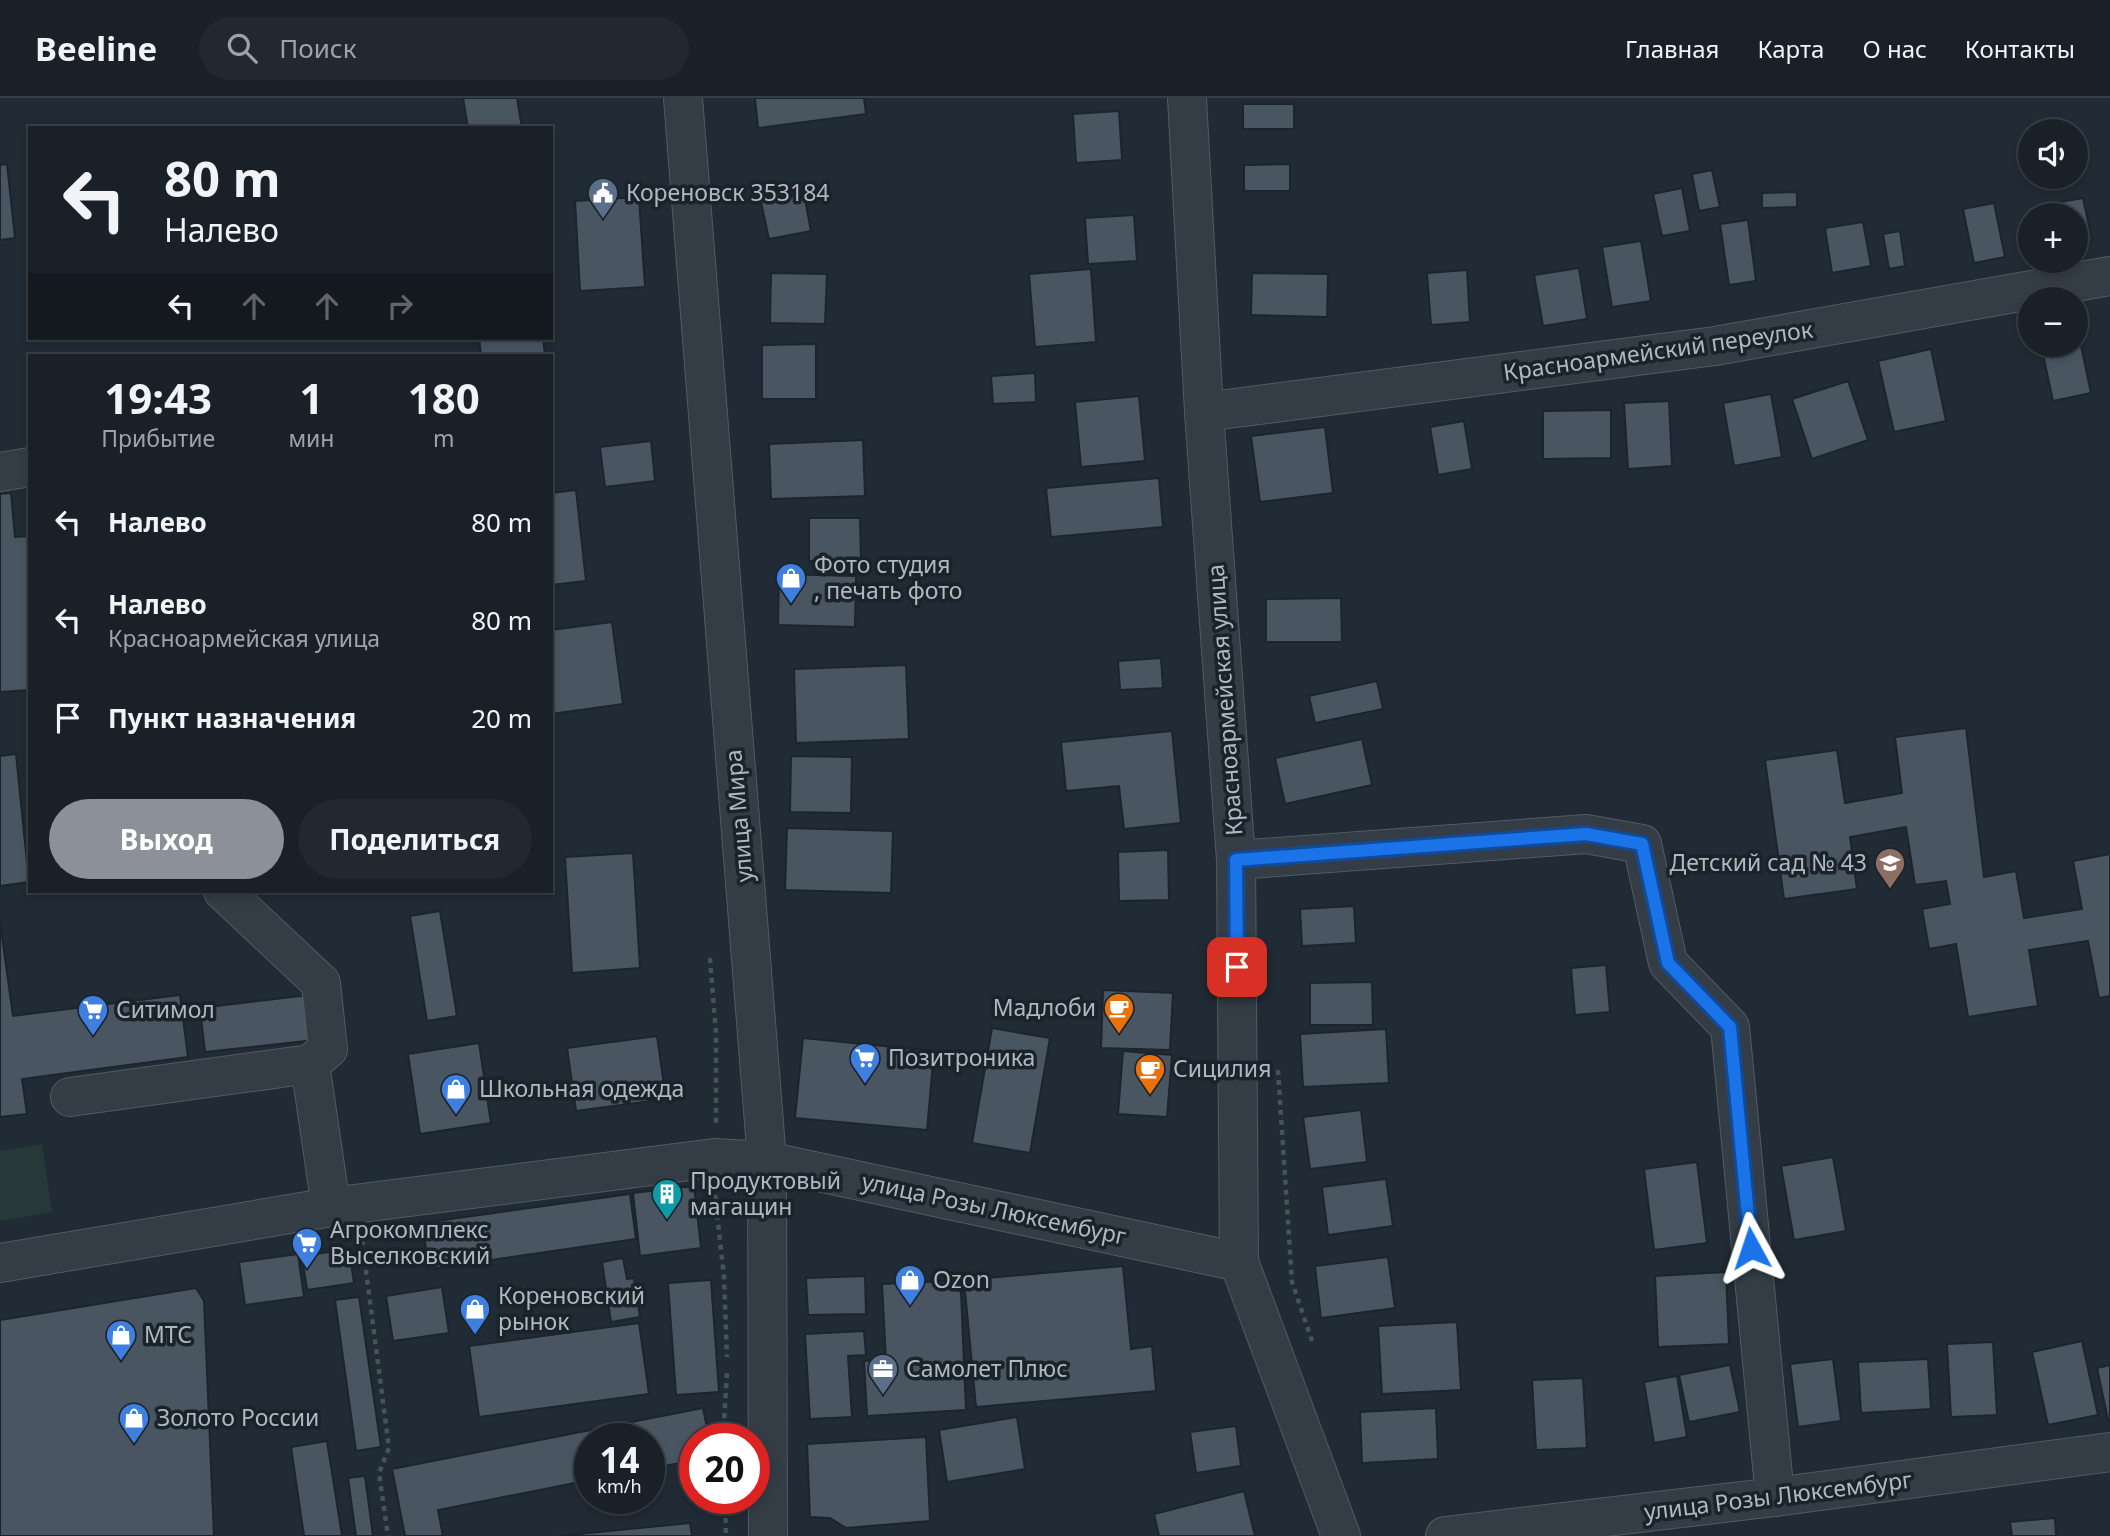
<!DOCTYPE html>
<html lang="ru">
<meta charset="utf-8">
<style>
:root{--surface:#192028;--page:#222830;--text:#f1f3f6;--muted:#9fa3a8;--line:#373e45;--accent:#8c9099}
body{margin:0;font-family:"Noto Sans",sans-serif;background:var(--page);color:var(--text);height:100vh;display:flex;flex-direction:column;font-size:26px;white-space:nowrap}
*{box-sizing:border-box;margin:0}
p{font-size:23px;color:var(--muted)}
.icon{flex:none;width:38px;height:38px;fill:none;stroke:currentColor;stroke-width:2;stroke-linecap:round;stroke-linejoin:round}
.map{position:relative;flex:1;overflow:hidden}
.side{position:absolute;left:28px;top:256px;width:525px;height:539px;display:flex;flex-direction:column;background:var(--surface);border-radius:0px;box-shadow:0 4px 10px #0003,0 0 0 2px var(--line)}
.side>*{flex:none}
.top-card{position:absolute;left:28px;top:28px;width:525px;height:214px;border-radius:0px;box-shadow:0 4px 10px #0003,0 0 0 2px var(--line);background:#192028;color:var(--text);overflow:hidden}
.fabs{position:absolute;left:2018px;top:21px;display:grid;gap:14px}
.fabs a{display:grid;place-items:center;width:70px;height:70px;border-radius:50%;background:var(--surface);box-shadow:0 4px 10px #0003,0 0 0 2px var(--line);font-size:35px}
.speed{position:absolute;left:574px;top:1325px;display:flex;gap:14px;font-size:35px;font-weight:700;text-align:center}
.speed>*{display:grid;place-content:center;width:91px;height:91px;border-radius:50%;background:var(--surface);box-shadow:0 4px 10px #0003,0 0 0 2px var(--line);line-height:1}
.speed small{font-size:18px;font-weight:400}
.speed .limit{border:10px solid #d22;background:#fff;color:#111}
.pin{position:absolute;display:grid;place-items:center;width:60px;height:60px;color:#fff;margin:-30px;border-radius:14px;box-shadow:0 4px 10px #0006}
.me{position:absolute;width:77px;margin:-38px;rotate:355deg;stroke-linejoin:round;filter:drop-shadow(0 0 5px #0008)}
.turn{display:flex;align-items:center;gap:24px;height:147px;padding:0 21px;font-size:32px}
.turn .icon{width:91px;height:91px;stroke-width:2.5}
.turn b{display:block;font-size:49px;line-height:60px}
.lanes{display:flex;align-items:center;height:66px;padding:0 21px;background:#0003;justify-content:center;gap:35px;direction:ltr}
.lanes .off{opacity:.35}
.eta{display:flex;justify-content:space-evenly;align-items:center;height:119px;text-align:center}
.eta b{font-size:42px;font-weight:700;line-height:49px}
.cta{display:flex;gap:14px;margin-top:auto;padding:14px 21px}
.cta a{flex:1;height:80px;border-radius:42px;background:var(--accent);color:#fff;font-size:28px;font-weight:700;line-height:80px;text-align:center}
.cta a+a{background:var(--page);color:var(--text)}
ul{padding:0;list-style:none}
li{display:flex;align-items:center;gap:21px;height:98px;padding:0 21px}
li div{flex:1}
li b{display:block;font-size:26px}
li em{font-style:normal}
header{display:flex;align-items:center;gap:42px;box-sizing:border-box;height:98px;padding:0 35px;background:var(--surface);border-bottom:2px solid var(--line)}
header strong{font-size:33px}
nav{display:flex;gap:38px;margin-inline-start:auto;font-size:24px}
.search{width:490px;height:63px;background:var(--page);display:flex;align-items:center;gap:18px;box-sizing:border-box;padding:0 24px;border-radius:38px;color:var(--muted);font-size:26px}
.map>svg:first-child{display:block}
.green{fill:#263938}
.building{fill:#495661;stroke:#1c242c;stroke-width:2}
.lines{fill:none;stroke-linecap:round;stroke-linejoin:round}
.minor-casing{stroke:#525b63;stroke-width:40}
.path{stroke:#435555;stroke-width:4.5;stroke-dasharray:5 5;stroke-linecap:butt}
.minor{stroke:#343d46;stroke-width:38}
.route-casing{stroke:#114b97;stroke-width:18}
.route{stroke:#1a73e8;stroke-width:12}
.labels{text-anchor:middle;stroke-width:7;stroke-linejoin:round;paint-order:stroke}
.poi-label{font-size:23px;fill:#afb8c2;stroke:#1a222a;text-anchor:start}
.street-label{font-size:23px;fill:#afb8c2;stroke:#1a222a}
</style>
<header>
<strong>Beeline</strong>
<div class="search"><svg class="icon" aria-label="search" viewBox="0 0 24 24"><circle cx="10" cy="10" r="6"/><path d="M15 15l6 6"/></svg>Поиск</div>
<nav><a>Главная</a><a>Карта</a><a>О нас</a><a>Контакты</a></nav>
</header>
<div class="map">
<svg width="2110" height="1438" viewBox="0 0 2110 1438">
<rect width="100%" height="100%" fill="#212b35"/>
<polygon class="green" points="42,1046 52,1114 0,1123 0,1053"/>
<g class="building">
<polygon points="463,0 517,0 522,30 468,30"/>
<polygon points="755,0 864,0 866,16 758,30"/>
<rect x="1243" y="6" width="51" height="25"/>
<polygon points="1119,13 1122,62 1076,65 1073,16"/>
<polygon points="7,66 15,140 0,142 0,67"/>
<polygon points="1290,66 1290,93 1244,93 1244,67"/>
<polygon points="1712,72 1720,109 1699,113 1692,76"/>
<polygon points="1682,90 1690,133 1662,138 1653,96"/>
<polygon points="1797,94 1797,109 1762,110 1762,95"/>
<polygon points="804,96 811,133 769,141 761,104"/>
<polygon points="639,99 645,189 580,193 575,103"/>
<polygon points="2083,100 2092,142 2076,145 2076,117 2051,117 2049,106"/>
<polygon points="1994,105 2005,159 1974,165 1963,111"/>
<polygon points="1134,117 1137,163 1088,166 1085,120"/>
<polygon points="1748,122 1756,183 1729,187 1720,126"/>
<polygon points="1863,124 1871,168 1832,175 1825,130"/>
<polygon points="1900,133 1905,168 1889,171 1883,136"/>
<polygon points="1641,143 1651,203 1612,209 1602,149"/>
<polygon points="1579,170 1587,221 1543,228 1534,177"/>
<polygon points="1091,171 1096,244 1035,249 1029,176"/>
<polygon points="1467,172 1470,224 1431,227 1427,175"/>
<polygon points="771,175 827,176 825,226 770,225"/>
<polygon points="1252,175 1328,176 1327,219 1251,217"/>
<polygon points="2076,224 2091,295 2053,303 2041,247 2076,247"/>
<polygon points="479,240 543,240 545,257 481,257"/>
<polygon points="816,246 816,301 762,301 762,247"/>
<polygon points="1931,251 1946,323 1894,334 1878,263"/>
<polygon points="1035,275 1036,304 993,306 991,278"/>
<polygon points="1848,283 1868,342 1812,361 1792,301"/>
<polygon points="1771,296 1782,359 1734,368 1723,305"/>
<polygon points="1139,298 1145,363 1081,369 1075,304"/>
<polygon points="1669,303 1672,368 1628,371 1624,305"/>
<polygon points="1611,312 1611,360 1543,361 1543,313"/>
<polygon points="1464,323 1472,371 1438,377 1430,329"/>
<polygon points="1325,329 1333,395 1260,404 1251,338"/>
<polygon points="863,342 865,398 771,401 769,346"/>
<polygon points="651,343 655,383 605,389 600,349"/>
<polygon points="1159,380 1163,429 1051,439 1046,390"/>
<polygon points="576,392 586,483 551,487 551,395"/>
<polygon points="11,395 15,439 30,438 30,592 0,594 0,396"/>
<polygon points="809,420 860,420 861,462 809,463"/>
<polygon points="779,476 856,478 855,529 778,527"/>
<polygon points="1341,500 1342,544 1266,544 1266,501"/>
<polygon points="612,524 623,606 551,616 551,532"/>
<polygon points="1161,560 1163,590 1120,592 1118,563"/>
<polygon points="906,567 909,641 796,645 794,571"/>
<polygon points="1377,583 1383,611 1315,625 1309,598"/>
<polygon points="1966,630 1984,779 2016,773 2024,820 2082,811 2073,763 2110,756 2110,898 2099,900 2088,843 2029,852 2038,908 1968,919 1956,846 1929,851 1922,811 1950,806 1946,783 1915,787 1906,729 1850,739 1857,791 1784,801 1765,662 1837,652 1845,705 1902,695 1895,639"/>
<polygon points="1172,633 1181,725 1124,731 1119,688 1066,693 1061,644"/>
<polygon points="1362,641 1372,687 1285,706 1275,660"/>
<polygon points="16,656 29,784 0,788 0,658"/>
<polygon points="791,658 852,659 851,715 790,714"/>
<polygon points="787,730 893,733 891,795 785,792"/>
<polygon points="1168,752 1169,802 1119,803 1118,754"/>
<polygon points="633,755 640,870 572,875 565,759"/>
<polygon points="1354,808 1356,845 1302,848 1300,811"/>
<polygon points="440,813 457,918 427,923 410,818"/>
<polygon points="0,824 13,918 180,897 188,959 22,981 27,1016 0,1019"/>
<polygon points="1606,867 1610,914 1575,917 1571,870"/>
<polygon points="1372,884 1373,927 1310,927 1310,885"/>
<polygon points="1103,892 1173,895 1170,952 1101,950"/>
<polygon points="309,897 315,942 205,954 200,910"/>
<polygon points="992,930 1050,940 1030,1055 972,1045"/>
<polygon points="1386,931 1389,985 1303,989 1300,936"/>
<polygon points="657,938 666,1001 576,1013 567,950"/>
<polygon points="803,940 934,953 927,1032 795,1020"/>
<polygon points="479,945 491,1025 420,1036 408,956"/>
<polygon points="1123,953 1172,957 1167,1019 1118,1016"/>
<polygon points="1361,1012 1367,1064 1310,1071 1303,1019"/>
<polygon points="1833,1059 1846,1133 1794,1142 1781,1068"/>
<polygon points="1697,1064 1707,1145 1654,1152 1644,1071"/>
<polygon points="1386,1081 1393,1128 1328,1137 1322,1089"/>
<polygon points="694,1088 701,1150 640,1158 633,1095"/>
<polygon points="630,1096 636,1141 429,1171 422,1125"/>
<polygon points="349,1151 354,1185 307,1192 302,1158"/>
<polygon points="298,1156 304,1199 245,1207 239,1164"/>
<polygon points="1388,1159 1395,1210 1321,1220 1315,1168"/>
<polygon points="623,1160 627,1181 634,1180 640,1219 611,1224 602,1164"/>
<polygon points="1123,1168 1131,1251 1152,1248 1156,1293 976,1309 964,1182"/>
<polygon points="1726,1174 1729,1246 1658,1249 1655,1178"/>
<polygon points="865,1178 866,1216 808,1217 806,1180"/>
<polygon points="711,1182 719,1294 676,1297 668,1185"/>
<polygon points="948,1183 961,1194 966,1312 867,1318 864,1263 886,1262 882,1186"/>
<polygon points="442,1189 449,1235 393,1243 386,1198"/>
<polygon points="196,1190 204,1203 214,1438 0,1438 0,1222"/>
<polygon points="359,1199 381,1349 356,1353 335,1202"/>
<polygon points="1457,1224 1461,1292 1382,1296 1378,1228"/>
<polygon points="639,1225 649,1296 479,1319 469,1248"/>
<polygon points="864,1233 866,1257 848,1258 852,1319 810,1321 805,1236"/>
<polygon points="2082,1243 2098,1317 2048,1327 2032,1254"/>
<polygon points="1993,1244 1997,1317 1951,1319 1947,1246"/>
<polygon points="1833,1261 1841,1323 1798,1329 1790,1266"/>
<polygon points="1928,1261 1931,1311 1861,1315 1858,1264"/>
<polygon points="1730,1267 1740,1314 1689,1324 1679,1277"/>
<polygon points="2110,1267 2110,1322 2108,1322 2097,1270"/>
<polygon points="1677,1278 1687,1339 1654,1345 1644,1284"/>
<polygon points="1583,1280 1587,1350 1536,1352 1532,1282"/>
<polygon points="703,1310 709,1340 695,1340 695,1362 649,1371 649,1340 590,1340 590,1382 438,1412 443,1438 405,1438 392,1371"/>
<polygon points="1436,1310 1438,1361 1362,1365 1360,1314"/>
<polygon points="1017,1319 1025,1371 947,1384 939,1332"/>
<polygon points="1236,1328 1241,1368 1196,1375 1190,1334"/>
<polygon points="926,1339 930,1423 846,1430 830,1420 810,1419 807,1346"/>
<polygon points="327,1343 342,1438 304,1438 291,1349"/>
<polygon points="365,1378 373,1438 356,1438 348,1380"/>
<polygon points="1244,1393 1255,1438 1159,1438 1154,1416"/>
<polygon points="2055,1420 2056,1438 2012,1438 2010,1424"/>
<polygon points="690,1425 692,1438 559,1438"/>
</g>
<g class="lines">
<g class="minor-casing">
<g id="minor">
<polyline points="683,0 767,1063 768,1438"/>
<polyline points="1187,0 1204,314 1236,762 1239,1164 1341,1438"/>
<polyline points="1204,314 1715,248 2110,178"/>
<polyline points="0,374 30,369"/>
<polyline points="1236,762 1586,736 1642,746 1668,865 1730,929 1775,1399"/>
<polyline points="223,793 321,885 328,951 310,966 331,1109"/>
<polyline points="70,999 310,966"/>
<polyline points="0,1165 331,1109 714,1060 767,1063 1239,1164"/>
<polyline points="1445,1438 1775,1399 2110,1354"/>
</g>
</g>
<g class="path">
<polyline points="710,860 716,936 716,1026"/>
<polyline points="1278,972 1292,1184 1312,1243"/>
<polyline points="715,1097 724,1179 727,1259"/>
<polyline points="362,1142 389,1350 379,1375 388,1438"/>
<polyline points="723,1340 727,1275"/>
<polyline points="725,1400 726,1438"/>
</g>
<use href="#minor" class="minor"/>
</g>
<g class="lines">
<g class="route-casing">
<polyline id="route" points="1237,869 1236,762 1586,736 1642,746 1668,865 1730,929 1751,1150"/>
</g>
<use href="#route" class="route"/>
</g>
<defs>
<g id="civic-pin" transform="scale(1.575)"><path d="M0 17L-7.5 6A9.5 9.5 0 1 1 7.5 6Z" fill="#5c6f8a" stroke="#1a222a"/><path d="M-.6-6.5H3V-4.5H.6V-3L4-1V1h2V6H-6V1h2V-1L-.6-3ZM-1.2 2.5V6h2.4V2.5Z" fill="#fff"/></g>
<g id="shop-pin" transform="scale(1.575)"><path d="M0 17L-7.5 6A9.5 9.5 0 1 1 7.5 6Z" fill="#3f7fe0" stroke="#1a222a"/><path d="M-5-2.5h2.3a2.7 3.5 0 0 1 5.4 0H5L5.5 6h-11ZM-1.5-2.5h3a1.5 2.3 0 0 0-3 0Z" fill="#fff"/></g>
<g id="school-pin" transform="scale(1.575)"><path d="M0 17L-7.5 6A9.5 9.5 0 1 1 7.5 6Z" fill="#8d6e63" stroke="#1a222a"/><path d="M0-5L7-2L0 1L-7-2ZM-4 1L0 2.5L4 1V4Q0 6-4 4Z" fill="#fff"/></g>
<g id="cafe-pin" transform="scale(1.575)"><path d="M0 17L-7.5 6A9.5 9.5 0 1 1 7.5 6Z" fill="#e8710a" stroke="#1a222a"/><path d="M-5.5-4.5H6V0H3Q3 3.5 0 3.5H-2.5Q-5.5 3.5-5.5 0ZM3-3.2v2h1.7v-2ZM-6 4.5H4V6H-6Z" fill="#fff"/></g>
<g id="supermarket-pin" transform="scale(1.575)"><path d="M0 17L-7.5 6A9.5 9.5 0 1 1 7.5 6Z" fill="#3f7fe0" stroke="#1a222a"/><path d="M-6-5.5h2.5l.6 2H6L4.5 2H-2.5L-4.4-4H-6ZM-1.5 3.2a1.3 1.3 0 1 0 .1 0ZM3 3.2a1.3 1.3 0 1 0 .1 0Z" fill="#fff"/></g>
<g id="building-pin" transform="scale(1.575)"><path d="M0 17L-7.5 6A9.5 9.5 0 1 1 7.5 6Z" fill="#0f9aa8" stroke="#1a222a"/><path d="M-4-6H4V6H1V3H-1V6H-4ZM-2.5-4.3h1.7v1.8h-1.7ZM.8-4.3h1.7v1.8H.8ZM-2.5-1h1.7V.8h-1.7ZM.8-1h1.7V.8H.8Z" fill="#fff"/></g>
<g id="office-pin" transform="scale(1.575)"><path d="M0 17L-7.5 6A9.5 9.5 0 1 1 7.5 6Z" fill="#5c6f8a" stroke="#1a222a"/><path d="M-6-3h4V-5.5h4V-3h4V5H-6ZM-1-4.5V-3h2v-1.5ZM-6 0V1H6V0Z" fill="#fff"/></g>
</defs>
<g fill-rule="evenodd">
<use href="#civic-pin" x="603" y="95"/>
<use href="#shop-pin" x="791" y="480"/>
<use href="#school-pin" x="1890" y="765"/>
<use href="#cafe-pin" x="1119" y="910"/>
<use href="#supermarket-pin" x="93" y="912"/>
<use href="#supermarket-pin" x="865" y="960"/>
<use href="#cafe-pin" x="1150" y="971"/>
<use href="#shop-pin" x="456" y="991"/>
<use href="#building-pin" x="667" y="1096"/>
<use href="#supermarket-pin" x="307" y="1145"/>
<use href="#shop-pin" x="910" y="1182"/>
<use href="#shop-pin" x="475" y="1211"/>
<use href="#shop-pin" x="121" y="1237"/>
<use href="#office-pin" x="883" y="1271"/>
<use href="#shop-pin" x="134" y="1320"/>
</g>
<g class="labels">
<g class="poi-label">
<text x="626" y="103">Кореновск 353184</text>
<text x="814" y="475">Фото студия<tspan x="814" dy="26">, печать фото</tspan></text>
<text x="1867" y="773" text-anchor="end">Детский сад № 43</text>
<text x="1096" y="918" text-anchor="end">Мадлоби</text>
<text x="116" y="920">Ситимол</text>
<text x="888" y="968">Позитроника</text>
<text x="1173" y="979">Сицилия</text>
<text x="479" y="999">Школьная одежда</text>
<text x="690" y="1091">Продуктовый<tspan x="690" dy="26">магащин</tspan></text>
<text x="330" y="1140">Агрокомплекс<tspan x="330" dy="26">Выселковский</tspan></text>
<text x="933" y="1190">Ozon</text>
<text x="498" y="1206">Кореновский<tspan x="498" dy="26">рынок</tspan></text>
<text x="144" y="1245">МТС</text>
<text x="906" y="1279">Самолет Плюс</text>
<text x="157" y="1328">Золото России</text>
</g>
<g class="street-label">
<text transform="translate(1658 253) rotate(-8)" y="8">Красноармейский переулок</text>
<text transform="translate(1225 602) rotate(-94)" y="8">Красноармейская улица</text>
<text transform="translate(739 718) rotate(-95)" y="8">улица Мира</text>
<text transform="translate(994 1111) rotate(12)" y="8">улица Розы Люксембург</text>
<text transform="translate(1778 1398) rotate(-7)" y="8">улица Розы Люксембург</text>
</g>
</g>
</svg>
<div class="fabs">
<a><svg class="icon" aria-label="sound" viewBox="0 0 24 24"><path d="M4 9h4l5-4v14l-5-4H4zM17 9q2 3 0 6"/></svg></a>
<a>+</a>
<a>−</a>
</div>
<div class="speed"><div>14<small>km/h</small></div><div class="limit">20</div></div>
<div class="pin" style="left:1237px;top:869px;background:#d93025"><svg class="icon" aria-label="arrive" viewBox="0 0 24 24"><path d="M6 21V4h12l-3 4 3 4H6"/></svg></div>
<svg class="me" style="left:1751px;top:1150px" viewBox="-20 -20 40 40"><path d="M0-17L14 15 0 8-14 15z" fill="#1a73e8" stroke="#fff" stroke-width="4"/></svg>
<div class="top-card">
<div class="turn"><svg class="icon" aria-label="left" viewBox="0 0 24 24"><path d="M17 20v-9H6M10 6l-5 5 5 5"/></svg><div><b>80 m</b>Налево</div></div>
<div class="lanes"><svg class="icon" aria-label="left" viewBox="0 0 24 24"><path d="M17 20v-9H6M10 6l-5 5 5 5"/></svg><svg class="icon off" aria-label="ahead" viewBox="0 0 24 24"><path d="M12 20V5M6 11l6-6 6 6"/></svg><svg class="icon off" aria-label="ahead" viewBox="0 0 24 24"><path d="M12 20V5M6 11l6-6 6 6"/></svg><svg class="icon off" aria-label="right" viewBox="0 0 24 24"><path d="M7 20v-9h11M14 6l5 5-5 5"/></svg></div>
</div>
<section class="side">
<div class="eta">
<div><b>19:43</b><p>Прибытие</p></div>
<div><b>1</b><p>мин</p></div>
<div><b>180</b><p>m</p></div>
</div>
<ul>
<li><svg class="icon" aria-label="left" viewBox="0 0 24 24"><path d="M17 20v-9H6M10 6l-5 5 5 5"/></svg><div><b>Налево</b></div><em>80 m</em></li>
<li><svg class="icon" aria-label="left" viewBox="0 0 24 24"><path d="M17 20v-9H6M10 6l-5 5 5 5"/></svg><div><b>Налево</b><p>Красноармейская улица</p></div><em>80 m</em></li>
<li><svg class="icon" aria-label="arrive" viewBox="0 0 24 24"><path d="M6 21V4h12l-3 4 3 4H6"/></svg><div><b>Пункт назначения</b></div><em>20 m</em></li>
</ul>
<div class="cta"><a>Выход</a><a>Поделиться</a></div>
</section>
</div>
